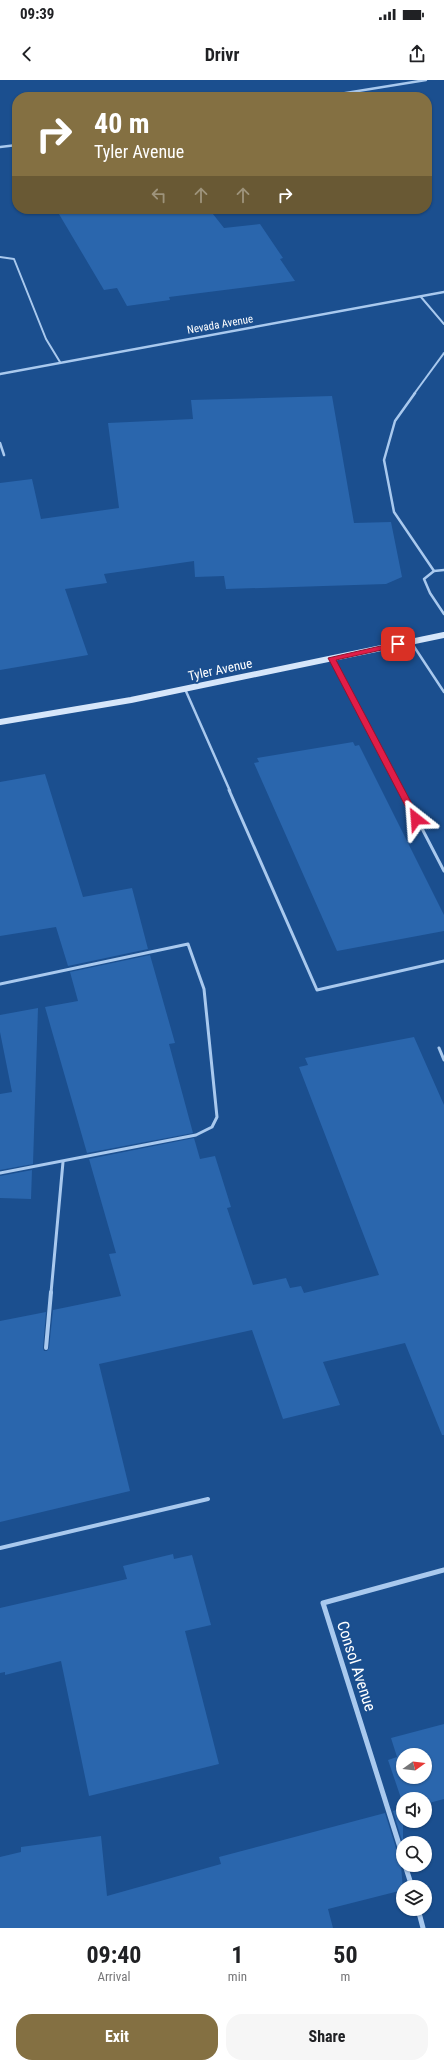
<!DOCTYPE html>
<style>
:root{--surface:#fff;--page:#f6f6f6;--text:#202124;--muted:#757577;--accent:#847042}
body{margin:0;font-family:"Roboto Condensed",sans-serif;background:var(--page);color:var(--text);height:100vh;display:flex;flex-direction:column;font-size:15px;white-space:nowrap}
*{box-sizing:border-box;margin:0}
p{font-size:13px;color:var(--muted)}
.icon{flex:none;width:22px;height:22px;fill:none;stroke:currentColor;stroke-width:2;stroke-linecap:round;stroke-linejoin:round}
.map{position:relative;height:1848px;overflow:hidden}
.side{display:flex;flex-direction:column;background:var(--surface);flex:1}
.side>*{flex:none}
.guide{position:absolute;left:12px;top:12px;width:420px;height:122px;border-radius:16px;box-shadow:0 1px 3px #0004;background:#847042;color:#fff;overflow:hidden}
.needle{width:26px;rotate:75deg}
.tools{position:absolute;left:396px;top:1668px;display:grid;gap:8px}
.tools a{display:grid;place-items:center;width:36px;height:36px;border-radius:50%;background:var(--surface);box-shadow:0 1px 3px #0004;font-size:20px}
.pin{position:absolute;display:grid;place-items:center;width:34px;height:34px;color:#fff;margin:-17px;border-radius:8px;box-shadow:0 2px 6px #0006}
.me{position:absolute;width:44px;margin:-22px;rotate:332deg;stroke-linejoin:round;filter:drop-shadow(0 0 3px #0008)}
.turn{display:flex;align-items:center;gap:14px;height:84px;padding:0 16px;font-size:18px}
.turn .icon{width:52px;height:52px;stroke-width:2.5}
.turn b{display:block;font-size:28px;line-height:34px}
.lanes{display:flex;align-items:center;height:38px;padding:0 16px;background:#0003;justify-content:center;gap:20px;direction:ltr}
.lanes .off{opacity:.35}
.eta{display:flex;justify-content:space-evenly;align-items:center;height:68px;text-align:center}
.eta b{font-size:24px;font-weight:700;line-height:28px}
.cta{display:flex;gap:8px;margin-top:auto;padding:8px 16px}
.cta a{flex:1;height:46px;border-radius:16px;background:var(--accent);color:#fff;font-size:16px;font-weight:700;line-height:46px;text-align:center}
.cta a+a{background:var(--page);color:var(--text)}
.status{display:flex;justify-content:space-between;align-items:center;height:28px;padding:0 20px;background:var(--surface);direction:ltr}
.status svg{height:11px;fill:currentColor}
header{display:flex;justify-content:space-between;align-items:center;height:52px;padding:0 16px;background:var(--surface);font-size:18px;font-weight:700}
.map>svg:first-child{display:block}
.building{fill:#2a66ad;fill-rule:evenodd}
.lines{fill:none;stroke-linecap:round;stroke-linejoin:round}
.service-far3{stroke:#a9c9ee;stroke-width:2}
.service-far2{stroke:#a9c9ee;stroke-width:2.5}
.service-far1{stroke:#a9c9ee;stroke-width:3}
.service{stroke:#a9c9ee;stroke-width:4}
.minor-far1{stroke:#a9c9ee;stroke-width:2.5}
.minor{stroke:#a9c9ee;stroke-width:5}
.secondary{stroke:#d6e6fa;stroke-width:6}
.route{fill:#e11d48;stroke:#92132f}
.labels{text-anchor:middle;stroke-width:4;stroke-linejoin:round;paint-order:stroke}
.far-street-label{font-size:11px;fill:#fff;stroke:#1b4f8f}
.street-label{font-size:13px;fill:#fff;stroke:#1b4f8f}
.near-street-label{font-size:16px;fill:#fff;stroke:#1b4f8f}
</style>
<div class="status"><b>09:39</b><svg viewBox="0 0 49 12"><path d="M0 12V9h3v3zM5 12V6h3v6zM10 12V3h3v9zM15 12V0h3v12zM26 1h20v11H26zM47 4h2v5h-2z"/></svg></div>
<header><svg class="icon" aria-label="back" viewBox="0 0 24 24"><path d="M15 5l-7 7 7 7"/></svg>Drivr<svg class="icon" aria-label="share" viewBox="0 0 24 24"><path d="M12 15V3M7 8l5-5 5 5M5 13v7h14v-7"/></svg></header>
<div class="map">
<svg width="444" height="1848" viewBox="0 0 444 1848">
<rect width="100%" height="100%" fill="#1b4f8f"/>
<g class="building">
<polygon points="56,129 209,129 224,148 260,144 283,178 280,179 295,201 169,217 170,220 127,226 117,208 104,210"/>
<polygon points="332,316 354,443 391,442 402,497 386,504 226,509 224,496 195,497 194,481 104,494 107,503 65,509 88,575 0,590 0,403 32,399 41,439 119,428 108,343 193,339 191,320"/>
<polygon points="353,662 355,666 359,665 444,835 444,851 337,871 254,683 259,682 257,678"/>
<polygon points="45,694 83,817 132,808 148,869 68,886 56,847 0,856 0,702"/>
<polygon points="150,875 175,963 169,964 193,1053 87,1073 45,927 78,921 70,892"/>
<polygon points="38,928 33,1084 0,1090 0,1014 12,1012 0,952 0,935"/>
<polygon points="414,957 444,1025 444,1355 442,1355 405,1263 323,1282 340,1325 283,1339 252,1250 99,1284 130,1411 0,1442 0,1241 46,1232 43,1268 44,1271 47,1271 49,1268 53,1230 121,1216 109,1174 116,1173 89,1079 194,1058 200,1079 215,1076 231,1127 227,1128 253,1205 286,1198 290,1208 301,1206 304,1213 379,1195 299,987 308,985 305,978"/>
<polygon points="32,1090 31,1119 0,1118 0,1096"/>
<polygon points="173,1474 174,1479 192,1475 211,1545 185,1551 219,1684 89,1716 61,1581 5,1595 5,1592 0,1593 0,1528 127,1499 123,1486"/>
<path d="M444,1644V1719L425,1724V1719H403V1724L388,1680L397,1677L391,1658ZM403,1675H425V1697H403Z"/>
<polygon points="403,1728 403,1764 393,1731"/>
<polygon points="385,1733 399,1778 403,1781 401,1785 403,1810 328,1829 333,1848 0,1848 0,1777 21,1772 21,1767 101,1756 107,1816 221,1784 219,1777"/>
</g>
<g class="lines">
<g class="service-far3">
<polyline points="0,177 14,179 46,259 60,282"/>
<polyline points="421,217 444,244"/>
<polyline points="414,314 444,273"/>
</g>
<g class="service-far2">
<polyline points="415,313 395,341 384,380 394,432 434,491"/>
<polyline points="0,363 4,375"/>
<polyline points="444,490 434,491 424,499 430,513 444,534"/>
<polyline points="411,562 444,612"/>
<polyline points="332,578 402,711"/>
<polyline points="185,609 230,711"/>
</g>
<g class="service-far1">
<polyline points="229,710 317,910 444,881"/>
<polyline points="402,710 444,791"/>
<polyline points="0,904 188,864 204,909 217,1037 212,1047 196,1055 0,1093"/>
<polyline points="439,968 444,980"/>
<polyline points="51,1213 63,1082"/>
</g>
<g class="service">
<polyline points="46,1268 51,1212"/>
<polyline points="0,1468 208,1419"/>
</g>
<g class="minor-far1">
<polyline points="321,17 426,0"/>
<polyline points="0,67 17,65"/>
<polyline points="0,294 444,212"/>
</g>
<g class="minor">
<polyline points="403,1777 323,1523 444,1490"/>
<polyline points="405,1785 412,1807"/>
<polyline points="418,1829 423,1848"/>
</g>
<polyline class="secondary" points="0,642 131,620 444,555"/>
</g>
<polygon class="route" points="398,562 402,564 400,566 336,580 420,739 416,741 412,739 328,578"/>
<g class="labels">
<g class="far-street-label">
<text transform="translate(220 244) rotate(-10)" y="4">Nevada Avenue</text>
</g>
<g class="street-label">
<text transform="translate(220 589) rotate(-12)" y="5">Tyler Avenue</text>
</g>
<g class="near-street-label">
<text transform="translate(357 1586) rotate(72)" y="6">Consol Avenue</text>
</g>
</g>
</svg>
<div class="tools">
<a><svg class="needle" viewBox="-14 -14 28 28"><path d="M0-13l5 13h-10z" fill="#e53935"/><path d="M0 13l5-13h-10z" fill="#757577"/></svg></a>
<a><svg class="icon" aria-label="sound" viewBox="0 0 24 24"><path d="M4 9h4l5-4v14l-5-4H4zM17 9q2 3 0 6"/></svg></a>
<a><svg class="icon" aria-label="search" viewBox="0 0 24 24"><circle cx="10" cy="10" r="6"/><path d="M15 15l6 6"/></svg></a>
<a><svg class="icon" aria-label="layers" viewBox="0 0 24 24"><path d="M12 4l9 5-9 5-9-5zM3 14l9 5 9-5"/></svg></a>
</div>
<div class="pin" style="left:398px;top:564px;background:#d93025"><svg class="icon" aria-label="arrive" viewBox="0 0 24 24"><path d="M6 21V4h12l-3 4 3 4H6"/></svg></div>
<svg class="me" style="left:416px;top:739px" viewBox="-20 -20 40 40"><path d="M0-17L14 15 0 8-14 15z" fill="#e11d48" stroke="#fff" stroke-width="4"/></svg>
<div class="guide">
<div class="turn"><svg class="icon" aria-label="right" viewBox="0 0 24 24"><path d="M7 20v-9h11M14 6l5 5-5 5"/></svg><div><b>40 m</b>Tyler Avenue</div></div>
<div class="lanes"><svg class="icon off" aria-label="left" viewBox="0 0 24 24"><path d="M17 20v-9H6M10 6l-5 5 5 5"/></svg><svg class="icon off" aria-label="ahead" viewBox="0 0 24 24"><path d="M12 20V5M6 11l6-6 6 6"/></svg><svg class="icon off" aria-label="ahead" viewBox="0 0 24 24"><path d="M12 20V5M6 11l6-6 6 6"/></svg><svg class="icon" aria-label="right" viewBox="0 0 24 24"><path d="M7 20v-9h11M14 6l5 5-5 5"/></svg></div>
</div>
</div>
<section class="side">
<div class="eta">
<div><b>09:40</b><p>Arrival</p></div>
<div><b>1</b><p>min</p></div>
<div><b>50</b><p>m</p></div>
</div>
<div class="cta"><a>Exit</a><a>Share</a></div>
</section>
